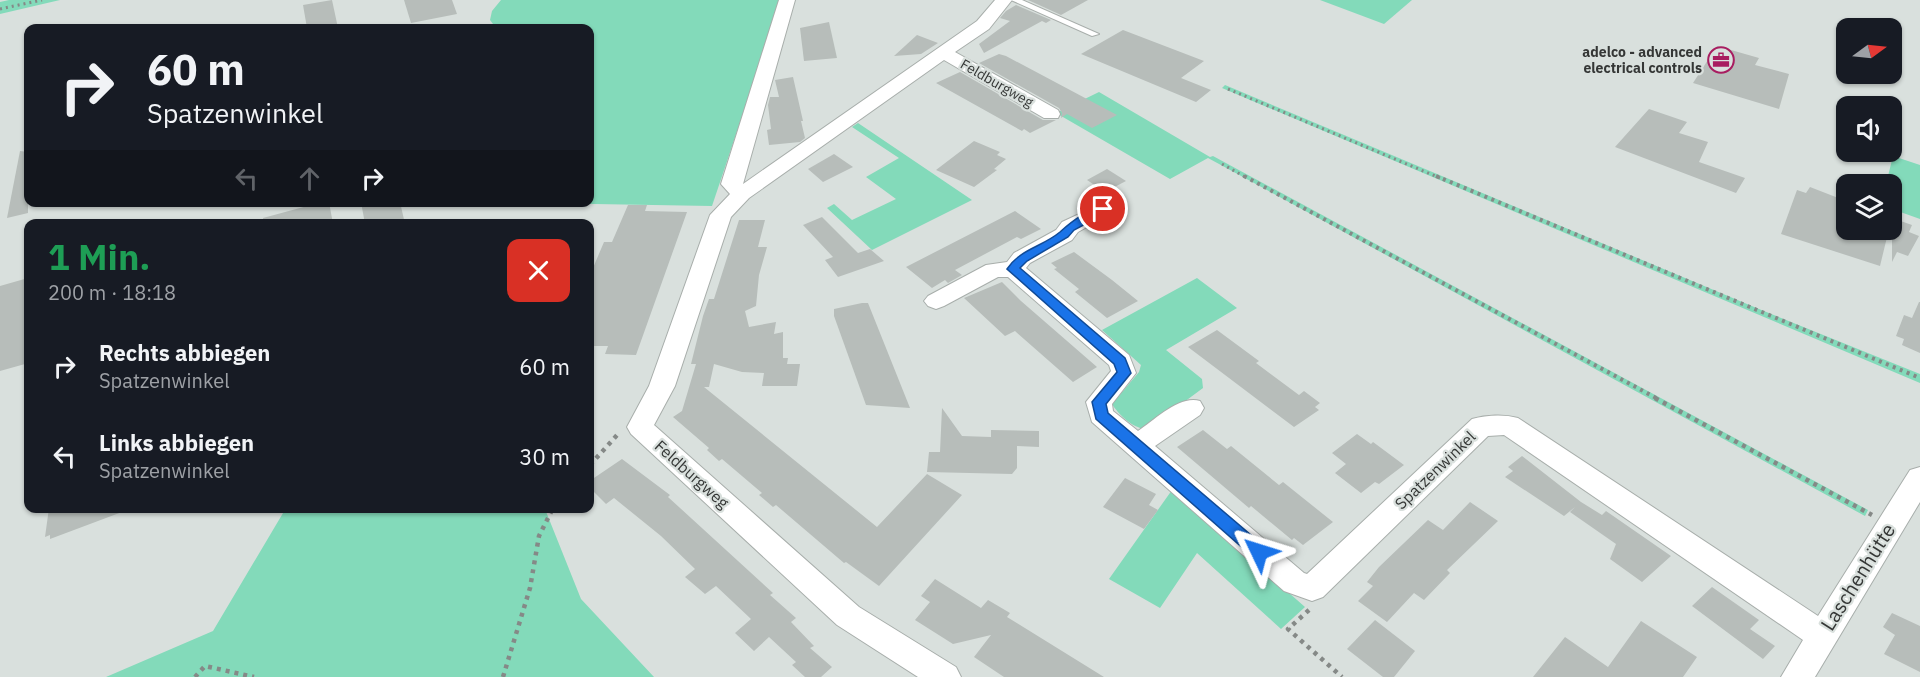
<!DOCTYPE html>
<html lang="de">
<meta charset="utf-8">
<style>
:root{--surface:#171b24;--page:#20242c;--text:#f1f3f6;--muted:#9ea1a6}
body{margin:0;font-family:"IBM Plex Sans",sans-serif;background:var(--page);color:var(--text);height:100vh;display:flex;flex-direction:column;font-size:22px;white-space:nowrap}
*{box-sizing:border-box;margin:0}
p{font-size:20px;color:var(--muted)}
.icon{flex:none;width:33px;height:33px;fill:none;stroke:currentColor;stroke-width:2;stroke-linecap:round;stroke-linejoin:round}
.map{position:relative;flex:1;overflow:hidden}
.side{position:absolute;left:24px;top:219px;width:570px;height:294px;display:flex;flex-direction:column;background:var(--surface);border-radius:12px;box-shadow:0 2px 4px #0004}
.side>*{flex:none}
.guide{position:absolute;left:24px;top:24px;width:570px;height:183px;border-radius:12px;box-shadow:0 2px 4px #0004;background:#171b24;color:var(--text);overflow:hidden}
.needle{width:39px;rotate:75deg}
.tools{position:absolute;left:1836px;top:18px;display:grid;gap:12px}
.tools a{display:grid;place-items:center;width:66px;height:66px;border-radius:12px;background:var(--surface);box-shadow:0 2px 4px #0004;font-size:30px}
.pin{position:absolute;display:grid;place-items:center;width:51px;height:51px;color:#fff;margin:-26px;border:3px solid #fff;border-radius:50%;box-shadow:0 2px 6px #0007}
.me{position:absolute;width:66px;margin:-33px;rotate:311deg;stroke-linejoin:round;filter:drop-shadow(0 0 4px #0008)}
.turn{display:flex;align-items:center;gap:21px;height:126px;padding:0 24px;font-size:27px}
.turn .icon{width:78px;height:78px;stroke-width:2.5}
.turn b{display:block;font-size:42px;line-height:51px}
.lanes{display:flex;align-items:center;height:57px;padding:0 24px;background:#0003;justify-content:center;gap:30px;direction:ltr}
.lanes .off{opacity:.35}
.round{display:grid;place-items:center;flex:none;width:63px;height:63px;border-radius:12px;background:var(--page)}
.overview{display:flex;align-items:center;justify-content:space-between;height:102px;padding:0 24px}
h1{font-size:36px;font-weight:800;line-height:45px;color:#1e9e55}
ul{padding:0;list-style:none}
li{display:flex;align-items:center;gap:18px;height:90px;padding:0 24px}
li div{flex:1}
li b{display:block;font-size:22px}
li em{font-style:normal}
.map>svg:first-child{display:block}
.green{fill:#83daba}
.building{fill:#b7bdba}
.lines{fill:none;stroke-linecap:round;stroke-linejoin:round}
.service-casing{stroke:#a8aeab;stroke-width:2}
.minor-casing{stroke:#a8aeab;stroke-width:2}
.path-far2{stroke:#858987;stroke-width:3;stroke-dasharray:2 4;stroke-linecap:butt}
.path-far1{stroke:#858987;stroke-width:4;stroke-dasharray:3 4.5;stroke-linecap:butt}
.path{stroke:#858987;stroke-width:4.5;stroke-dasharray:4 5;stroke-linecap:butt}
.service{fill:#fff;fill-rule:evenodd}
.minor{fill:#fff;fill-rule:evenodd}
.route{fill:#1a73e8;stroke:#114b97;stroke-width:1.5}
.labels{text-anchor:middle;stroke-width:4.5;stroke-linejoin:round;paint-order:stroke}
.far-poi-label{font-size:14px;font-weight:bold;fill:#353736;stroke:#d9e0dd;text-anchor:end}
.far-street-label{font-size:14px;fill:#353736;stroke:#d9e0dd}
.street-label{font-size:16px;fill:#353736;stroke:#d9e0dd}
.near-street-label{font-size:20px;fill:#353736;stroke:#d9e0dd}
</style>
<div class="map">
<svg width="1920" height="677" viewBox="0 0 1920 677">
<rect width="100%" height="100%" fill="#d9e0dd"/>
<g class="green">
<polygon points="9,0 60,0 0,14 0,2"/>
<polygon points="501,0 781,0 712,206 535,203 590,202 590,28 496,28 490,20 492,11"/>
<polygon points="1320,0 1412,0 1384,24"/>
<polygon points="1225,85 1759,309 1920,374 1920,383 1222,88"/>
<polygon points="1099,92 1210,157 1213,156 1868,510 1865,516 1208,158 1170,179 1056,113"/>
<polygon points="858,123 972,200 872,250 827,208 834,204 852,220 896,199 866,177 899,158 852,127"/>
<polygon points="1893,156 1920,165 1920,219 1892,209 1892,184 1886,184"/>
<path d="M1197,278L1237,308L1166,350L1202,379L1203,388L1149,428C1136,432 1118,414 1112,404L1139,372L1141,365L1102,330Z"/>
<polygon points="1172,490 1305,607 1281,629 1197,553 1160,608 1109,579"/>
<polygon points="286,508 545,509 581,599 654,677 106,677 213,631"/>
</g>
<g class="building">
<polygon points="332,0 338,28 307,28 303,5"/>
<polygon points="404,0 452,0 457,14 411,23"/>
<polygon points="1028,0 1088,0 1061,15"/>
<polygon points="1016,5 1051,20 1046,23 1042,21 984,53 979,44 1010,21 1000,18 1006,11"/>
<polygon points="829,22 837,58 804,61 800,28"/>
<polygon points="1123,30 1204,61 1181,78 1211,90 1196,102 1081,54"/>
<polygon points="917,35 938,43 921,54 894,56"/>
<polygon points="1717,46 1759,58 1755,65 1789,74 1779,109 1693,83"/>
<polygon points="999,54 1006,56 1117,115 1092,128 1067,114 1061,118 1062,113 1059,108 979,63"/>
<polygon points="960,72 1043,120 1056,120 1030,133 1024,129 1022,131 936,83"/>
<polygon points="793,77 803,121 801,121 805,138 800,142 769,145 767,130 771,129 768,105 770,97 779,97 775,80"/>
<polygon points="1649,109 1687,122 1679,133 1708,142 1699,162 1745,178 1736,193 1615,147"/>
<polygon points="974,141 1000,152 997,155 1006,159 994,169 997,170 974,187 936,170"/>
<polygon points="20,151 28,152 28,213 7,218"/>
<polygon points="834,154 853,167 823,182 808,169"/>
<polygon points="1107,169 1126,181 1105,192 1087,180"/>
<polygon points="1810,187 1846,201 1846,230 1879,230 1888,233 1880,266 1781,234 1797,190 1806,193"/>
<polygon points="322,202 329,202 333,224 264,224 263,218"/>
<polygon points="361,202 400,202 405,224 365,224"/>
<polygon points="628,205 647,205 645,211 687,212 636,355 605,354 608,346 590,346 590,275 604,242 612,242"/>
<polygon points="1015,211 1041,229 1021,239 1017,237 955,270 962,275 948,283 945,280 932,288 906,267"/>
<polygon points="822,217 858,253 870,249 884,261 838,277 825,260 833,257 803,225"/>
<polygon points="1892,218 1912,225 1909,232 1919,236 1908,256 1897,252 1892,262"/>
<polygon points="739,220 765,220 758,247 767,247 759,275 756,306 745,311 749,327 776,322 774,334 783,332 783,358 788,358 787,364 800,364 797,386 762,386 764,373 742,372 714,364 709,387 704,387 877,527 927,474 962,495 879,586 846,562 844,563 776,505 773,507 759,495 762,493 722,459 719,461 707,450 709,448 673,417 682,411 696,364 691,364 703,316 709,299 714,299"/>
<polygon points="1074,252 1112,280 1138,301 1107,318 1075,292 1079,289 1054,269 1057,268 1051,263"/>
<polygon points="28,278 28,343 25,364 0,371 0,286"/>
<polygon points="1002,282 1021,301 1097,367 1073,382 1015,331 1005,336 964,298"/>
<polygon points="1919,302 1920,302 1920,353 1902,345 1904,339 1896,336 1904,315 1912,318"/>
<polygon points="862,303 868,303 910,408 866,405 834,316 834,309"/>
<polygon points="1217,330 1259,361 1256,363 1299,395 1304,391 1320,403 1315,407 1319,410 1294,427 1188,347"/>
<polygon points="942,408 962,436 991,437 991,430 1039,431 1039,447 1017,446 1017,468 1012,474 927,472 929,452 940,452"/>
<polygon points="1203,430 1227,449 1231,446 1279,485 1283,482 1333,522 1303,545 1294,538 1292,540 1251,506 1249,508 1177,447"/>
<polygon points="1357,434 1371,444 1373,442 1404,465 1379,484 1375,482 1361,493 1335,473 1346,464 1332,453"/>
<polygon points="1522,456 1581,502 1602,515 1606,511 1671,556 1642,582 1610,559 1616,544 1570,512 1575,507 1564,516 1505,477 1513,471 1508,467"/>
<polygon points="622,459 670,495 668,497 773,593 770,595 796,618 791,622 814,646 810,648 832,667 821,677 805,677 792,665 796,662 769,637 754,651 735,633 751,619 716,586 705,594 685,577 695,569 661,536 614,498 606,504 590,488 591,480"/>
<polygon points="1125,478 1156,494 1149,505 1158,510 1144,529 1103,507"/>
<polygon points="1470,502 1498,521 1447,570 1450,573 1424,600 1414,593 1387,622 1358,601 1373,586 1367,582 1379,567 1428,520 1443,530"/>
<polygon points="49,508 121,508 122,512 50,539 50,535 45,537"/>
<polygon points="935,579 981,608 988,600 1010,613 1007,617 1104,677 1004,677 974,657 991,635 953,644 915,620 930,602 921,596"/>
<polygon points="1712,587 1759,620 1750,629 1775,646 1763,659 1692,606"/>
<polygon points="1892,613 1920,626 1920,672 1884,654 1895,635 1883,627"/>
<polygon points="1375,620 1415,651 1394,677 1383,677 1347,649"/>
<polygon points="1641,621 1697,657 1683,677 1533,677 1565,637 1608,667"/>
</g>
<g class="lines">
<g class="service-casing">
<polygon id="service" points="1011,0 1022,0 1099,34 1092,36"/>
</g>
<g class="minor-casing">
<g id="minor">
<polygon points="779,0 795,0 743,184 977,21 995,0 1012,0 989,29 955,52 1058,110 1060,114 1058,118 1044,118 944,60 749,198 731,217 675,386 654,425 859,607 956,667 961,677 918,677 837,625 631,434 627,427 649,386 710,215 730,194 721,184"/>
<path d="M1103,203L1110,204L1113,209L1110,214L1078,232L1072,240L1030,263L1026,268L1129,355L1136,373L1112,404L1113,411L1138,431C1155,420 1179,395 1200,401L1204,408L1200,415L1155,446L1304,573L1307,574L1472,419C1486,415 1504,414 1518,418L1818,616L1910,470L1920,467V502L1815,677H1781L1803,640L1504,435L1488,436L1323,597L1312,601L1284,591L1092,422L1086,402L1111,371L1109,365L1008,277H998L944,306L936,309L928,306L924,301L928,296L986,265L1007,262L1014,253L1056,230L1062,222Z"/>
</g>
</g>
<g class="path-far2">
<polyline points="0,9 42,0"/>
<polyline points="1228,89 1440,178"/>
<polyline points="1222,164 1247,178"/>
</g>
<g class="path-far1">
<polyline points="1244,176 1658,399"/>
<polyline points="1436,176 1920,378"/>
</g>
<g class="path">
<polyline points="1655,398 1872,515"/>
<polyline points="590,465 619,433"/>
<polyline points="1309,610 1288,629 1342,677"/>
<polyline points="195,677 205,666 254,677"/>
<polyline points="503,677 530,588 539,536 553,508"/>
</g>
<use href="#service" class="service"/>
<use href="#minor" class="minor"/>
</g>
<path class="route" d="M1103,206L1109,209L1108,212L1074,230L1068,237L1027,261L1020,268L1125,358L1131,373L1106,404L1108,413L1265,547L1267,552L1265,557L1259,559L1253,557L1096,419L1092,402L1117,372L1114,364L1007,269C1020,249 1042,247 1060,232C1072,221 1087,210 1103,206Z"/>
<defs>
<g id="office-ring" transform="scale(1.35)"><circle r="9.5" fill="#d9e0dd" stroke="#a81d60" stroke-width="1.5"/><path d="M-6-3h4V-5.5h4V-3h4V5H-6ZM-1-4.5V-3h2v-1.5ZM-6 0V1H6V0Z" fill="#a81d60"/></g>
</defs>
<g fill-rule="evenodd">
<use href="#office-ring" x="1721" y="60"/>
</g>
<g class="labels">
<g class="far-poi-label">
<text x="1702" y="57">adelco - advanced<tspan x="1702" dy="16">electrical controls</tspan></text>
</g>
<g class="far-street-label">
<text transform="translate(997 83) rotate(30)" y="5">Feldburgweg</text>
</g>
<g class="street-label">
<text transform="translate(1435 470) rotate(-44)" y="6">Spatzenwinkel</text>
<text transform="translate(692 474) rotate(42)" y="6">Feldburgweg</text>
</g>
<g class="near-street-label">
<text transform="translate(1858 577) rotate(-58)" y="7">Laschenhütte</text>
</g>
</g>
</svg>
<div class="tools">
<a><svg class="needle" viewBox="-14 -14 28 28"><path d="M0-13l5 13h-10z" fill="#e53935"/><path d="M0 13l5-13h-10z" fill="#9ea1a6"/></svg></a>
<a><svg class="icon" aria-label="sound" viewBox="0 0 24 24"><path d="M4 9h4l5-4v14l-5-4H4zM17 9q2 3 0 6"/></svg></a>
<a><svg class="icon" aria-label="layers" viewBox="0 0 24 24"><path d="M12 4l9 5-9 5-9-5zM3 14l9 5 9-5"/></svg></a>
</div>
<div class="pin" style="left:1103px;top:209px;background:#d93025"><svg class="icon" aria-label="arrive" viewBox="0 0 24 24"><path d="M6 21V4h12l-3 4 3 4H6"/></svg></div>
<svg class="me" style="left:1259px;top:552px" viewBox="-20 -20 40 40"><path d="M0-17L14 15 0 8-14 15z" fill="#1a73e8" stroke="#fff" stroke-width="4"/></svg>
<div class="guide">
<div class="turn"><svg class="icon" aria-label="right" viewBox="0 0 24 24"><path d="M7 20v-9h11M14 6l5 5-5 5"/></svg><div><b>60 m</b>Spatzenwinkel</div></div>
<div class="lanes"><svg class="icon off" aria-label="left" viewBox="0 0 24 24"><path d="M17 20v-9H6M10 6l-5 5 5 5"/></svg><svg class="icon off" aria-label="ahead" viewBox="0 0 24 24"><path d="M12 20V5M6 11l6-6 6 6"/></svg><svg class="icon" aria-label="right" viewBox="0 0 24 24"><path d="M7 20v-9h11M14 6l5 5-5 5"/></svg></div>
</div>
<section class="side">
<div class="overview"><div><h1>1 Min.</h1><p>200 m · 18:18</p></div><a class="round" style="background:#d93025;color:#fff"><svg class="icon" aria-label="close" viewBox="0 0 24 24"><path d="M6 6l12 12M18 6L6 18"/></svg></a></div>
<ul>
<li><svg class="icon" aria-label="right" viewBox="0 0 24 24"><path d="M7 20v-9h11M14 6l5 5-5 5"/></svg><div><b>Rechts abbiegen</b><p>Spatzenwinkel</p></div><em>60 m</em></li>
<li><svg class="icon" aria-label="left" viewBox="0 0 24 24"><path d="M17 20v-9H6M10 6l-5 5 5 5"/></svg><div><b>Links abbiegen</b><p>Spatzenwinkel</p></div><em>30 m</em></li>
</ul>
</section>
</div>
